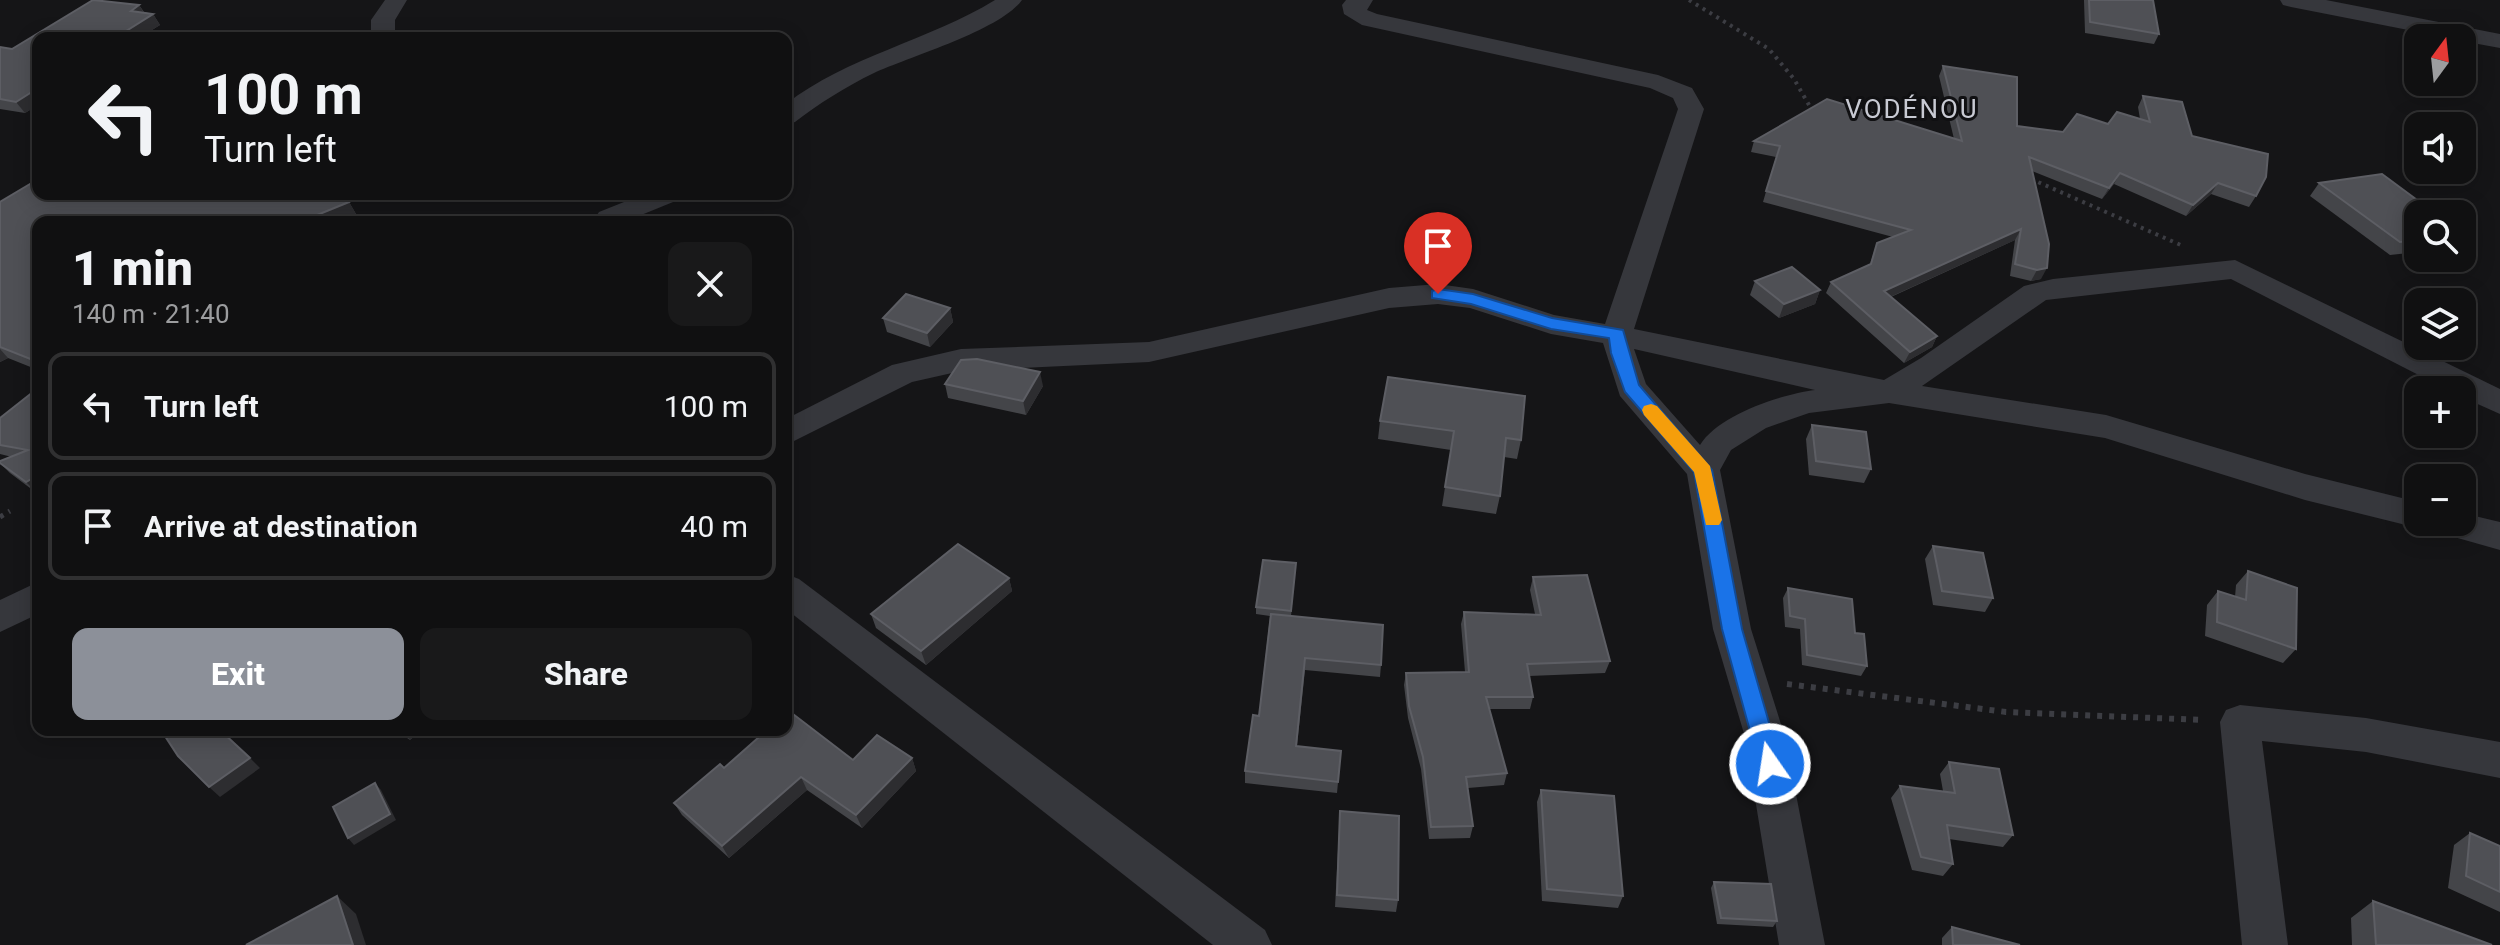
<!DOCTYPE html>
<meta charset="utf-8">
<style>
:root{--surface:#101011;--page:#19191a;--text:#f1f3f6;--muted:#9c9d9f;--line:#303031;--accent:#8c9099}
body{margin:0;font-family:Roboto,sans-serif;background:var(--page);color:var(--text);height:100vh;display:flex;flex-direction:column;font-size:30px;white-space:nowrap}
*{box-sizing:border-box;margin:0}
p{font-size:26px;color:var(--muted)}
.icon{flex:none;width:44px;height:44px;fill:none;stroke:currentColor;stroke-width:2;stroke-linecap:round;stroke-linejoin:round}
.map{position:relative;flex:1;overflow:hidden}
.panel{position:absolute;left:32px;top:216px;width:760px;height:520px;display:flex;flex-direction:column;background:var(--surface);border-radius:16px;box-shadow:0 4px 20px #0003,0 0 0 2px var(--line)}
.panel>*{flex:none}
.banner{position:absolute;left:32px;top:32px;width:760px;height:168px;border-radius:16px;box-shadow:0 4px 20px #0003,0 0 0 2px var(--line);background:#101011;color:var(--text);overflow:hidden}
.needle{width:52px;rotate:15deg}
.buttons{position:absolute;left:2404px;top:24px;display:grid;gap:16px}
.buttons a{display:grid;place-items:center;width:72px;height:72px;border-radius:16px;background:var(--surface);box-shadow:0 4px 20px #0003,0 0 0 2px var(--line);font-size:40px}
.pin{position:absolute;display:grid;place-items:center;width:68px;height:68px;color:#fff;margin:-82px -34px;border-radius:50% 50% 50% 0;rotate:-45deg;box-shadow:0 0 8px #0007}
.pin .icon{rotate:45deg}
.me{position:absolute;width:88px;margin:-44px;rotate:347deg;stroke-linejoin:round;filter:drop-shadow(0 0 6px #0008)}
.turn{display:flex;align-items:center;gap:28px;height:168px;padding:0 40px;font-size:36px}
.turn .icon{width:104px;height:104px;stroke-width:2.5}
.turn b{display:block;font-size:56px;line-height:68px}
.round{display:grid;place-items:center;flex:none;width:84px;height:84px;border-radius:16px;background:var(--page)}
.headline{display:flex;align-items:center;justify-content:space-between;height:136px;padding:0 40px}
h1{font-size:48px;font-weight:800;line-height:60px}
.action{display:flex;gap:16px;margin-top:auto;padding:16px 40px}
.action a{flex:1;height:92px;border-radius:16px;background:var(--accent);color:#fff;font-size:32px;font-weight:800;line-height:92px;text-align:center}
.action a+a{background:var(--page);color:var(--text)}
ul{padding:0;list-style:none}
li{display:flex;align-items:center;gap:24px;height:108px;margin:0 16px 12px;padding:0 24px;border:4px solid var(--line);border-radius:16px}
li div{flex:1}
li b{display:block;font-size:30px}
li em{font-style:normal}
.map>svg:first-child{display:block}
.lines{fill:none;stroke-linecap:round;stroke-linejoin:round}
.path-far2{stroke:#3c3d43;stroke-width:4;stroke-dasharray:3 5;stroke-linecap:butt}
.path-far1{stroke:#3c3d43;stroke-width:5;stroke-dasharray:4 6;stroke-linecap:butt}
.path{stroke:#3c3d43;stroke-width:6;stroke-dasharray:5 7;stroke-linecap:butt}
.minor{fill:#36373c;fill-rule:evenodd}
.wall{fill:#444549}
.shaded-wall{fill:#2d2d30}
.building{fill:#4f5055;stroke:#5d5e64;stroke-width:2}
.route{fill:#1a73e8;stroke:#114b97;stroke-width:2}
.slow{fill:#f59e0b}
.labels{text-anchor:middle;stroke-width:6;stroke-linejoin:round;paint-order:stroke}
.far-quarter-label{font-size:26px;letter-spacing:2px;fill:#c8cad3;stroke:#101012}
</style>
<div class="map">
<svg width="2500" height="945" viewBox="0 0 2500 945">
<rect width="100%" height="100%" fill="#151517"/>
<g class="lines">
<g class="path-far2">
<polyline points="1689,0 1769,49 1794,79 1813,112"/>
<polyline points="2031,179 2183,246"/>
</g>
<polyline class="path-far1" points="0,517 10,511"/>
<polyline class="path" points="1787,684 2006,712 2203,720"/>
<g class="minor">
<polygon points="385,0 407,0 395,20 395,38 371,38 371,20"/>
<path d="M995,0H1022C1001,30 909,57 874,73C845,87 820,103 795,122L786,125V104C848,56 928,41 995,0Z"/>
<path d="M1346,0H1373L1367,10L1377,14L1658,75L1692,88L1704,109L1634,329L1884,380L1921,358L2024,286L2053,279L2235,260L2500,389V414L2462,397V390H2448L2231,279L2046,300L1922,386L2106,415L2305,474L2418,502V522H2462V513L2500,522V550L2433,531L2429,525L2418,528L2305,500L2105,438L1889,403L1809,413L1766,428L1731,450L1720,470L1751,629L1785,737L1825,945H1779L1745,737L1713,629L1687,474L1620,396L1603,343L1551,334L1470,308L1438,304L1389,308L1149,362L961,371L912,382L786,445V419L892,365L961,349L1149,342L1389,288L1438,284L1473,289L1554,315L1605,324L1678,109L1673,98L1650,88L1362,25L1344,14L1342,5ZM1634,349L1815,390C1782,394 1718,415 1700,445L1646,384Z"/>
<polygon points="2280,0 2326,0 2500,34 2500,48 2462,41 2462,38 2449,38 2291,7 2283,5"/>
<polygon points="644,194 682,194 678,200 624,222 598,222 595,218 599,212"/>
<polygon points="786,574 799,579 1265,930 1272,945 1213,945 786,609"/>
<polygon points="38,582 38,614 0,632 0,600"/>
<polygon points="2240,705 2366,718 2500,742 2500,778 2366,752 2262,741 2288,945 2242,945 2220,722 2226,710"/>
</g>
</g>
<g class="wall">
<polygon points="93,0 139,5 144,12 153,14 160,25 139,38 38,38 38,105 25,113 0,109 0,47 12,49"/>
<polygon points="2084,0 2153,0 2159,34 2154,44 2085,33"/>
<polygon points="1943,66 2017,126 2063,132 2108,124 2140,119 2138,107 2143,96 2192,136 2256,196 2249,207 2211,194 2186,216 2114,184 2102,199 2032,171 2041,279 2031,281 2010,276 2015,240 1891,297 1937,336 1932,347 1904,363 1826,293 1831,282 1870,264 1877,243 1893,237 1763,202 1776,157 1751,152 1754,141 1954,139 1939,76"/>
<polygon points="2319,183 2418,214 2418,252 2390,255 2310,196"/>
<polygon points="38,194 349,202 356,214 337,222 38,222 38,370 8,358 0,362 0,202"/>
<polygon points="1755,281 1820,290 1815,304 1779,318 1750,295"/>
<polygon points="950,308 953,322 930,347 887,332 883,318"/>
<polygon points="945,384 1043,386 1026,415 948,398"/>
<polygon points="38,388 38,494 10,473 0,463 12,457 0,454 0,418"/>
<polygon points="1380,421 1521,440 1517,459 1504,457 1500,496 1496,514 1442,506 1451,450 1378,439"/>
<polygon points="1812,425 1871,469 1864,483 1809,475 1806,439"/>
<polygon points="1933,546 1993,598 1985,612 1933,605 1925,559"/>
<polygon points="1296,563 1291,616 1381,665 1380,677 1305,670 1297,746 1341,751 1337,793 1245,783 1245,771 1259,716 1270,616 1256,614 1256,607"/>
<polygon points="2248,571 2296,649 2283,663 2205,636 2207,605 2218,591 2235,597 2236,585"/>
<polygon points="1533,577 1610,661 1605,673 1529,676 1533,697 1530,709 1489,709 1507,773 1504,785 1468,788 1473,826 1470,838 1429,839 1421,769 1408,718 1404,685 1406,673 1465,672 1461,624 1464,612 1535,614 1530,590"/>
<polygon points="1009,578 1012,591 926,665 876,628 871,614"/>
<polygon points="1788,588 1855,633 1867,666 1861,676 1802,665 1800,629 1785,627 1783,598"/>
<polygon points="396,730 422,730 410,740"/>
<polygon points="912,758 916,771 862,828 807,790 729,858 682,815 674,803 724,768 853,760"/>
<polygon points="1949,762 2013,835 2003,847 1949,839 1953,864 1943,876 1912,870 1891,798 1900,786 1943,791 1940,774"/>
<polygon points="1541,790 1623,896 1618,908 1542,901 1537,802"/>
<polygon points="1340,811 1398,900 1396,912 1335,907"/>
<polygon points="2470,833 2500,846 2500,912 2448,888 2454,845"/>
<polygon points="1714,882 1777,921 1773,927 1717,924 1711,888"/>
<polygon points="2373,901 2492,945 2352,945 2351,918"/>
<polygon points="1952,927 2020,945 1942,945 1942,938"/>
</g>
<g class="shaded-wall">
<polygon points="139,5 146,16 131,11"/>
<polygon points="153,14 160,25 139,38 115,38"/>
<polygon points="38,88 38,105 25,113 16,102"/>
<polygon points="2120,173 2114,184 2102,199 2109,188"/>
<polygon points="2218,183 2211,194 2186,216 2193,205"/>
<polygon points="349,202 356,214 337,222 300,222"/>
<polygon points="2021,229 2015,240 1879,302 1884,291"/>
<polygon points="2047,268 2041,279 2031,281 2037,270"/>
<polygon points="1820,290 1815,304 1779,318 1784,304"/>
<polygon points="950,308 953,322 930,347 927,333"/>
<polygon points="1937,336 1932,347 1904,363 1910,352"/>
<polygon points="0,349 8,358 0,362"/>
<polygon points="1040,372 1043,386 1026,415 1023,401"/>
<polygon points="38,475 38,494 26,482"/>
<polygon points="1009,578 1012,591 926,665 921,651"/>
<polygon points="786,647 790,655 786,660"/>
<polygon points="220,730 233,730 235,733 228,738"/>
<polygon points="402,730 422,730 410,740"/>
<polygon points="250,758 260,768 220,797 209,787"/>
<polygon points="912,758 916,771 862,828 856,815"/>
<polygon points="801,777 807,790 729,858 722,846"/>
<polygon points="375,783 381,790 396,820 354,845 348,838"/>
<polygon points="337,896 356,914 366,945 353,945"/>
</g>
<g class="building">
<polygon points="93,0 139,5 131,11 153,14 115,38 38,38 38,88 16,102 0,99 0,47 12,49"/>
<polygon points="2089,0 2153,0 2159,34 2090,22"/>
<polygon points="1943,66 2017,77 2017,126 2063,132 2077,114 2108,124 2117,112 2150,122 2143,96 2182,102 2192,136 2268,154 2266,177 2256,196 2218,183 2193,205 2120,173 2109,188 2029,157 2049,244 2047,268 2037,270 2015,264 2021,229 1884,291 1937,336 1910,352 1831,282 1871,264 1877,243 1911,230 1766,191 1780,146 1754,141 1827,99 1962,141"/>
<polygon points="2382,174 2436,214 2418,214 2418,240 2400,242 2319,183"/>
<polygon points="30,184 38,186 38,194 342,194 349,202 300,222 38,222 38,362 0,347 0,202"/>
<polygon points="1792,267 1820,290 1784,304 1755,281"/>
<polygon points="906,294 950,308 927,333 883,318"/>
<polygon points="977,359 1040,372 1023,401 945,384 961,360"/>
<polygon points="1388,377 1525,396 1521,440 1506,438 1500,496 1445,487 1454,431 1380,421"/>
<polygon points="38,388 38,475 26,482 0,463 0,461 28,450 0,445 0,418"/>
<polygon points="1812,425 1866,432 1871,469 1816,461"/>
<polygon points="958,544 1009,578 921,651 871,614"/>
<polygon points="1933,546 1983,553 1993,598 1942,591"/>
<polygon points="1263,560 1296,563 1291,611 1256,607"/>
<polygon points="2248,571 2297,588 2296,649 2217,622 2218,591 2246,600"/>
<polygon points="1587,575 1610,661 1527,664 1533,697 1486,697 1507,773 1466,777 1473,826 1431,827 1423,757 1409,706 1406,673 1469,672 1464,612 1541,615 1533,577"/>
<polygon points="1788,588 1852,599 1855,633 1864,634 1867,666 1807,655 1805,619 1790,616"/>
<polygon points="1271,614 1383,625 1381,665 1305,658 1296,746 1341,751 1338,782 1245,771 1253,715 1259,716"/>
<polygon points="789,711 853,760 877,735 912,758 856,815 801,777 722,846 674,803 720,764 724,768 767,730 786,730 786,714"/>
<polygon points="161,730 220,730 250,758 209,787 178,756"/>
<polygon points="1949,762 1999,769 2013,835 1947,825 1953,864 1921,857 1900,786 1955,793"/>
<polygon points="375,783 390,814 348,838 333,807"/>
<polygon points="1541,790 1614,796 1623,896 1547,889"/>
<polygon points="1340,811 1399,816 1398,900 1337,895"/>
<polygon points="2470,833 2500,846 2500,892 2466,876"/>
<polygon points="1714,882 1771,884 1777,921 1721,918"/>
<polygon points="337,896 353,945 246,945"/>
<polygon points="2373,901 2492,945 2376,945"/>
<polygon points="1952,927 2020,945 1953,945"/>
</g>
<polygon class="route" points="1438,289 1473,294 1552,318 1623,330 1639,385 1712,470 1742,629 1781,764 1778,771 1770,773 1763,771 1759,764 1722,629 1694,472 1625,392 1611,353 1609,338 1551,329 1471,304 1432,298 1432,291"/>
<polygon class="slow" points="1651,404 1657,406 1710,466 1722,520 1719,525 1706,525 1694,472 1644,415 1642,410 1644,406"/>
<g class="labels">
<g class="far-quarter-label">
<text x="1912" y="118">VODÉNOU</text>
</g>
</g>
</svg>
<div class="buttons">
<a><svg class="needle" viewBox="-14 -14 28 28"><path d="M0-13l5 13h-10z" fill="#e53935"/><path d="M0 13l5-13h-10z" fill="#9c9d9f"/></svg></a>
<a><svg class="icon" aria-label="sound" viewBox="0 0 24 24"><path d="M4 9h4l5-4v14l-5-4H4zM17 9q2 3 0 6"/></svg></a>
<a><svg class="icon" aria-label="search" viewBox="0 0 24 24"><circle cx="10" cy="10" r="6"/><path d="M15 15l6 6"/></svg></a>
<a><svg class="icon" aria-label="layers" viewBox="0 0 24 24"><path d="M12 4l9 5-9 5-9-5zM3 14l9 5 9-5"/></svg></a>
<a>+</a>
<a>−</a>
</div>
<div class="pin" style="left:1438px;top:294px;background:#d93025"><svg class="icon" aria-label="arrive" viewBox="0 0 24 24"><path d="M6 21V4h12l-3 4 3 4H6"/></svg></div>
<svg class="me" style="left:1770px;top:764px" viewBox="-20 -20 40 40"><circle r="17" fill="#1a73e8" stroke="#fff" stroke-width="3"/><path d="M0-11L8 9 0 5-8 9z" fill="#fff"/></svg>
<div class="banner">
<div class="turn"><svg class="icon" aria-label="left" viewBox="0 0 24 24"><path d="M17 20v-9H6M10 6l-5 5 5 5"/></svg><div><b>100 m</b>Turn left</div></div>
</div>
<section class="panel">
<div class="headline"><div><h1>1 min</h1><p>140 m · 21:40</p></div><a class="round"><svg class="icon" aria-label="close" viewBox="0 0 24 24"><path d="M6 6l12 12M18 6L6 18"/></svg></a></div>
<ul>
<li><svg class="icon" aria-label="left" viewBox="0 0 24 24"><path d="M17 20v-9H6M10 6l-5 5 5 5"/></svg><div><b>Turn left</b></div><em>100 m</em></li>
<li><svg class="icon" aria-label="arrive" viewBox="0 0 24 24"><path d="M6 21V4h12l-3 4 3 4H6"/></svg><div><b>Arrive at destination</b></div><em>40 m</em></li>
</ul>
<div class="action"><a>Exit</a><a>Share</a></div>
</section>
</div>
